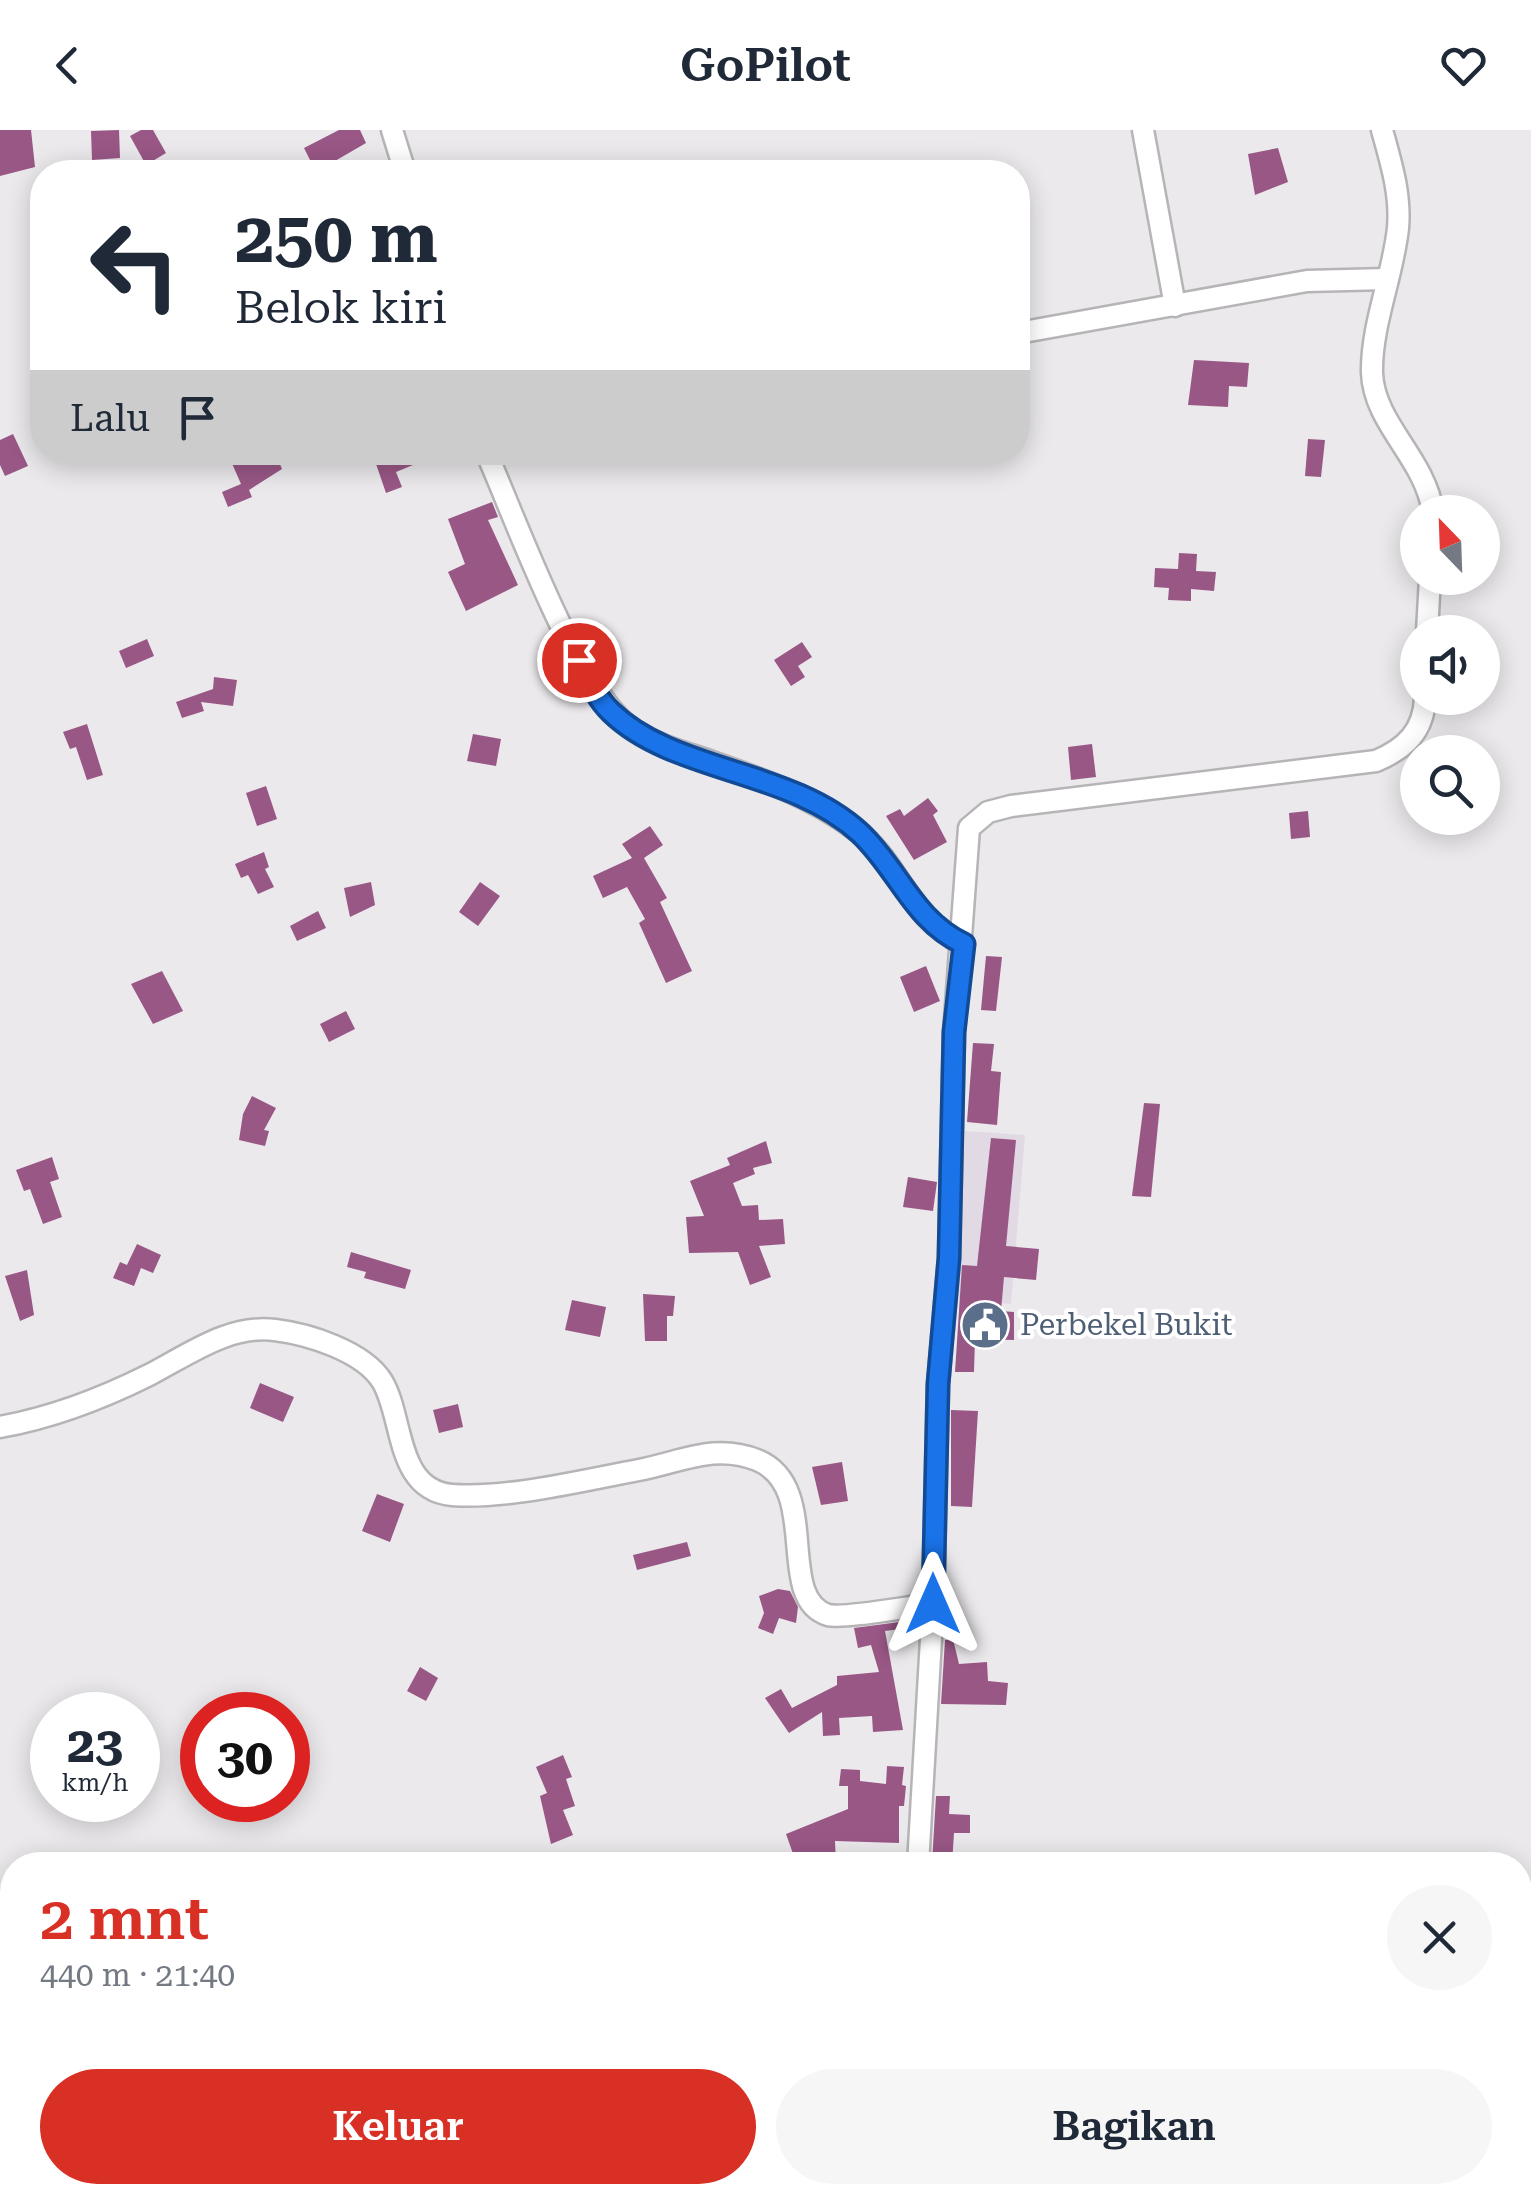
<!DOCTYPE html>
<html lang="id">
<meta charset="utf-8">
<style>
:root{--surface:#fff;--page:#f6f6f7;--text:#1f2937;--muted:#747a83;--accent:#d93025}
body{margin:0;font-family:"Roboto Serif",serif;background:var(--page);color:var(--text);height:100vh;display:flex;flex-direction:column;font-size:38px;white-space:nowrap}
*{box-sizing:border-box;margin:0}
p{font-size:32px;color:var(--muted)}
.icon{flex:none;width:55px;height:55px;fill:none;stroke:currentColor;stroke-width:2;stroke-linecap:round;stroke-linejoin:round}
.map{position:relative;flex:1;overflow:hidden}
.panel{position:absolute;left:0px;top:1722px;width:1532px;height:352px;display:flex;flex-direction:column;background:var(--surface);border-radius:40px 40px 0 0;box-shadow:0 5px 25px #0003}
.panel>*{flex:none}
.banner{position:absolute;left:30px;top:30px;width:1000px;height:305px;border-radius:40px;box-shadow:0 5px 25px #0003;background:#fff;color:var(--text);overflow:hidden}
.needle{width:65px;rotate:337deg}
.controls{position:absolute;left:1400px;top:365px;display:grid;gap:20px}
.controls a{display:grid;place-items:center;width:100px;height:100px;border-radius:50%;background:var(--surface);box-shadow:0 5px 25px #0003;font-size:50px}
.speed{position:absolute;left:30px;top:1562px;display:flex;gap:20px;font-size:50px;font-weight:700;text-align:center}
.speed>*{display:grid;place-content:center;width:130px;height:130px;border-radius:50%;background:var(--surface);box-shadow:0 5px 25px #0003;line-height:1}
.speed small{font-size:25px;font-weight:400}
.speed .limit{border:15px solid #d22;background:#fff;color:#111}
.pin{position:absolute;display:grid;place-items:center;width:85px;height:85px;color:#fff;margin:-42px;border:5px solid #fff;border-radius:50%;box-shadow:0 2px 10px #0007}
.me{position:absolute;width:110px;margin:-55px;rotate:0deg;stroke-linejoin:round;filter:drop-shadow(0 0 8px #0008)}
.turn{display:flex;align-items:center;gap:35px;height:210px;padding:0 40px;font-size:45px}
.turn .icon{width:130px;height:130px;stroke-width:2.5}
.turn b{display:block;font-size:70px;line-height:85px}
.then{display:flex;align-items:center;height:95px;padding:0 40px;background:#0003;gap:20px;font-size:38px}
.round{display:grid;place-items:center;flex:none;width:105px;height:105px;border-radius:52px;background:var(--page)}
.headline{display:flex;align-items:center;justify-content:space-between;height:170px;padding:0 40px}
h1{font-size:60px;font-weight:600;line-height:75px;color:var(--accent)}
.button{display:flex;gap:20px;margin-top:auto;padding:20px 40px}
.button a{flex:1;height:115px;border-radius:60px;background:var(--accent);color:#fff;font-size:40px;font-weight:600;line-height:115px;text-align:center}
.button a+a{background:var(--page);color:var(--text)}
header{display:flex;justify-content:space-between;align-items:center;height:130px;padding:0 40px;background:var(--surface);font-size:45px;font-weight:600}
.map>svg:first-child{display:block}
.built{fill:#e1dae4}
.building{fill:#995786}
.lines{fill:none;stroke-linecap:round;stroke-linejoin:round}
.minor-casing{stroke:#b6b4b7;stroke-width:25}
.minor{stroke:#fff;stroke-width:20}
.route-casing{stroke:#114b97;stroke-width:25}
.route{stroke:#1a73e8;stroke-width:18}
.labels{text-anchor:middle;stroke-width:8;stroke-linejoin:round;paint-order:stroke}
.service-label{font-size:30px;fill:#4e5e75;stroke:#fff;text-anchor:start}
</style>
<header><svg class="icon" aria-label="back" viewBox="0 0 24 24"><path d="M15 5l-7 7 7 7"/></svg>GoPilot<svg class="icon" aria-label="heart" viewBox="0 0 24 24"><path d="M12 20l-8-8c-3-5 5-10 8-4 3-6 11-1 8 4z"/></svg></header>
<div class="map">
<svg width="1531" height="2073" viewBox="0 0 1531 2073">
<rect width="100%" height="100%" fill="#ebe9ec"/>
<polygon class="built" points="965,1001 1025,1005 1011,1174 951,1169"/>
<g class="building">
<polygon points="0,0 31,0 35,37 0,46"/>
<polygon points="119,0 120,28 92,30 91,1"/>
<polygon points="141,0 153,0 166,23 146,35 130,6"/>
<polygon points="339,0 360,0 366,13 316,42 304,18"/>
<polygon points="1278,18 1288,52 1255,65 1248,24"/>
<polygon points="1194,230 1249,233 1247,257 1229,256 1228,277 1188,275"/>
<polygon points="13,304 28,336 5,346 0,335 0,310"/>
<polygon points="1308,309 1325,310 1321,347 1305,346"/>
<polygon points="227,322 275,322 282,339 249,360 252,367 228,377 222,362 241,354"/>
<polygon points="397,322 408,322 413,335 396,342 402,357 386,363 375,331"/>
<polygon points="492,372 498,387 488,390 518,455 466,481 448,442 465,434 448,389"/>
<polygon points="1179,423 1197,424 1196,441 1216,442 1214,461 1191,459 1191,471 1168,470 1169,458 1154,457 1155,438 1178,439"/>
<polygon points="147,509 154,526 126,538 119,521"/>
<polygon points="802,512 812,527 798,536 805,547 791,556 774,530"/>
<polygon points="214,547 237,550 233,576 201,572 204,581 182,588 176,572 213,559"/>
<polygon points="87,594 103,645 87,650 76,617 70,619 63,602"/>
<polygon points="473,604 501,609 496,636 467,631"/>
<polygon points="1092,614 1096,647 1071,650 1068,617"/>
<polygon points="266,656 277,689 257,696 246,663"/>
<polygon points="928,668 938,681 933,685 947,712 914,730 886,686 900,679 904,686"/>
<polygon points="1308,681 1310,707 1291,709 1289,683"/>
<polygon points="650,696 663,715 644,728 667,768 660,772 692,841 666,853 639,793 645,789 627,757 603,768 593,746 632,728 622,714"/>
<polygon points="264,722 269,737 265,739 274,757 258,764 248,745 241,748 235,734"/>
<polygon points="371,752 375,775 350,787 344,758"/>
<polygon points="480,752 500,766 478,796 459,782"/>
<polygon points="318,781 326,798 297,811 290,796"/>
<polygon points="986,826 1002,827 996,881 981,880"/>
<polygon points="926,836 940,871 914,882 900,847"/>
<polygon points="162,841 183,881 153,894 131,854"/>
<polygon points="346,881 355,899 329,912 320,894"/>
<polygon points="973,913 994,914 991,941 1001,942 997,995 967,992"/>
<polygon points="252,966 276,978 264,1000 269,1001 265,1016 239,1010 243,984"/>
<polygon points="1144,973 1160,974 1151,1067 1132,1066"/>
<polygon points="991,1008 1016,1010 1006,1116 1039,1119 1036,1150 1004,1147 1001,1181 1014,1182 1014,1210 975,1209 974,1242 955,1242 962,1135 977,1136"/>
<polygon points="766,1011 772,1033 753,1038 755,1044 733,1053 742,1076 758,1075 759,1090 783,1089 785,1114 759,1116 771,1147 750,1155 738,1122 689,1123 686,1087 704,1086 690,1051 730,1035 727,1028"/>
<polygon points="52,1027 59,1049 50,1052 62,1087 43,1094 30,1059 24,1061 16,1040"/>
<polygon points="908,1047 937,1052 933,1081 903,1077"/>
<polygon points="137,1114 161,1125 153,1143 141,1138 134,1156 113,1148 120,1132 127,1135"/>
<polygon points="351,1122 411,1140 405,1159 364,1148 366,1142 347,1137"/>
<polygon points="27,1140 34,1185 20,1191 5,1146"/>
<polygon points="643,1164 675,1166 673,1186 667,1186 667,1211 645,1211"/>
<polygon points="572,1170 606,1177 600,1207 565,1200"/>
<polygon points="260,1253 294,1267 283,1292 250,1278"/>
<polygon points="458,1274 463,1297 439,1303 433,1280"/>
<polygon points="951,1280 978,1281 972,1377 951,1376"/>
<polygon points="842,1332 848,1371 821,1375 812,1337"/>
<polygon points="377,1364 404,1374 390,1412 362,1401"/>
<polygon points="687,1412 691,1426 637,1440 633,1425"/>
<polygon points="778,1459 790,1461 798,1477 796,1493 779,1488 773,1504 758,1498 764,1483 759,1466"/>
<polygon points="907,1491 908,1498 885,1501 903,1600 873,1602 872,1586 839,1588 840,1605 823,1606 822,1582 789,1603 765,1568 781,1559 792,1578 837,1555 837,1546 879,1542 871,1515 858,1518 854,1498"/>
<polygon points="953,1509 959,1534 987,1532 988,1551 1008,1553 1006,1575 941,1574 945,1510"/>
<polygon points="420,1537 438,1548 426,1571 407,1561"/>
<polygon points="563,1625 572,1647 566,1649 575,1676 563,1680 573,1705 551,1714 540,1666 547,1663 536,1637"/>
<polygon points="887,1636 904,1637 902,1655 906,1656 904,1676 899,1676 899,1713 835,1711 836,1735 797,1735 786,1704 848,1679 848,1656 839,1656 841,1639 860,1640 860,1651 886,1654"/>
<polygon points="936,1666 950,1666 949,1684 970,1685 970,1703 954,1703 952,1734 932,1733"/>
</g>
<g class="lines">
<g class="minor-casing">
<g id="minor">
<polyline points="392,0 405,42"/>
<polyline points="1143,0 1175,176"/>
<path d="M1382,0C1391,33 1401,64 1398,98C1393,146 1371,195 1372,243C1374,294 1425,328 1433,382"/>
<polyline points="1018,203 1307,151 1387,149"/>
<path d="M486,322C516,389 578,566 635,601C658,616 687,623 712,632C764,650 812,667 856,700C900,734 908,788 964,814"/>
<polyline points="1427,502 1430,448"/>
<path d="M0,1297C50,1288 103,1268 149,1245C188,1225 229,1194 275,1200C308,1204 363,1221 382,1251C404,1287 395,1360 452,1365C509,1369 584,1350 639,1340C681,1332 715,1313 757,1330C823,1357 774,1468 828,1485C844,1489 912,1476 933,1474"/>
<path d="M918,1735L933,1474L938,1255L949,1128L954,902L969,698L988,682L1011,676L1376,631C1405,619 1424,601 1425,568"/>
<polyline points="946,2062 949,2073"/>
<polyline points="1227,2073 1249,2062"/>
</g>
</g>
<use href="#minor" class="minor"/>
</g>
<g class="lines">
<g class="route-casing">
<path id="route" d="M579,530C588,548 597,569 611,582C674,643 791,639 860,703C899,740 913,790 964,814L954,902L949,1128L938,1254L933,1474"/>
</g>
<use href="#route" class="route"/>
</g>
<defs>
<g id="civic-disc" transform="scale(2.5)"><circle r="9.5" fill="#5c6f8a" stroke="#fff"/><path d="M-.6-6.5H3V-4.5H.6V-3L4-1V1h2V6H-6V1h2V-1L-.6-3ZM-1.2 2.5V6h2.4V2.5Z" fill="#fff"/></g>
</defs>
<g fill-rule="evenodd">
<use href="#civic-disc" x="985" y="1195"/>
</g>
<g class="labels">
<g class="service-label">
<text x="1020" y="1205">Perbekel Bukit</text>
</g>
</g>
</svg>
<div class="controls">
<a><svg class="needle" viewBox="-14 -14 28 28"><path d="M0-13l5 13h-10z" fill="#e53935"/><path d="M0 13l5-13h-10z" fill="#747a83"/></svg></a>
<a><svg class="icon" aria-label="sound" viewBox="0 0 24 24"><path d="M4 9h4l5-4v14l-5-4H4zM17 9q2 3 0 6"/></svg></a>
<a><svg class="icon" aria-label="search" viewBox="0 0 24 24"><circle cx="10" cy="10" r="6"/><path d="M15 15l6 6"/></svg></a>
</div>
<div class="speed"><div>23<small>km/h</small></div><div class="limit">30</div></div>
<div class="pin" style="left:579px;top:530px;background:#d93025"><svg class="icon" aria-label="arrive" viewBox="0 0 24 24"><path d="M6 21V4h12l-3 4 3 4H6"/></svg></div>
<svg class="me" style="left:933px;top:1474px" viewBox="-20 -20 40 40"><path d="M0-17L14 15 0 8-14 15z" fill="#1a73e8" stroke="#fff" stroke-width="4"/></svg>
<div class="banner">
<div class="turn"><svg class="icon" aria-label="left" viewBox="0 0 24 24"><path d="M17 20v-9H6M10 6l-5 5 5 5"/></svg><div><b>250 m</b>Belok kiri</div></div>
<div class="then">Lalu<svg class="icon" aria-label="arrive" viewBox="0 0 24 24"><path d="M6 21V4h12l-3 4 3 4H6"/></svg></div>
</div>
<section class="panel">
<div class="headline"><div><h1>2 mnt</h1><p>440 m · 21:40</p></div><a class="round"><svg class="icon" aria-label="close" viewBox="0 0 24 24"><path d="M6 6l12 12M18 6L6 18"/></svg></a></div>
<div class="button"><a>Keluar</a><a>Bagikan</a></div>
</section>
</div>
